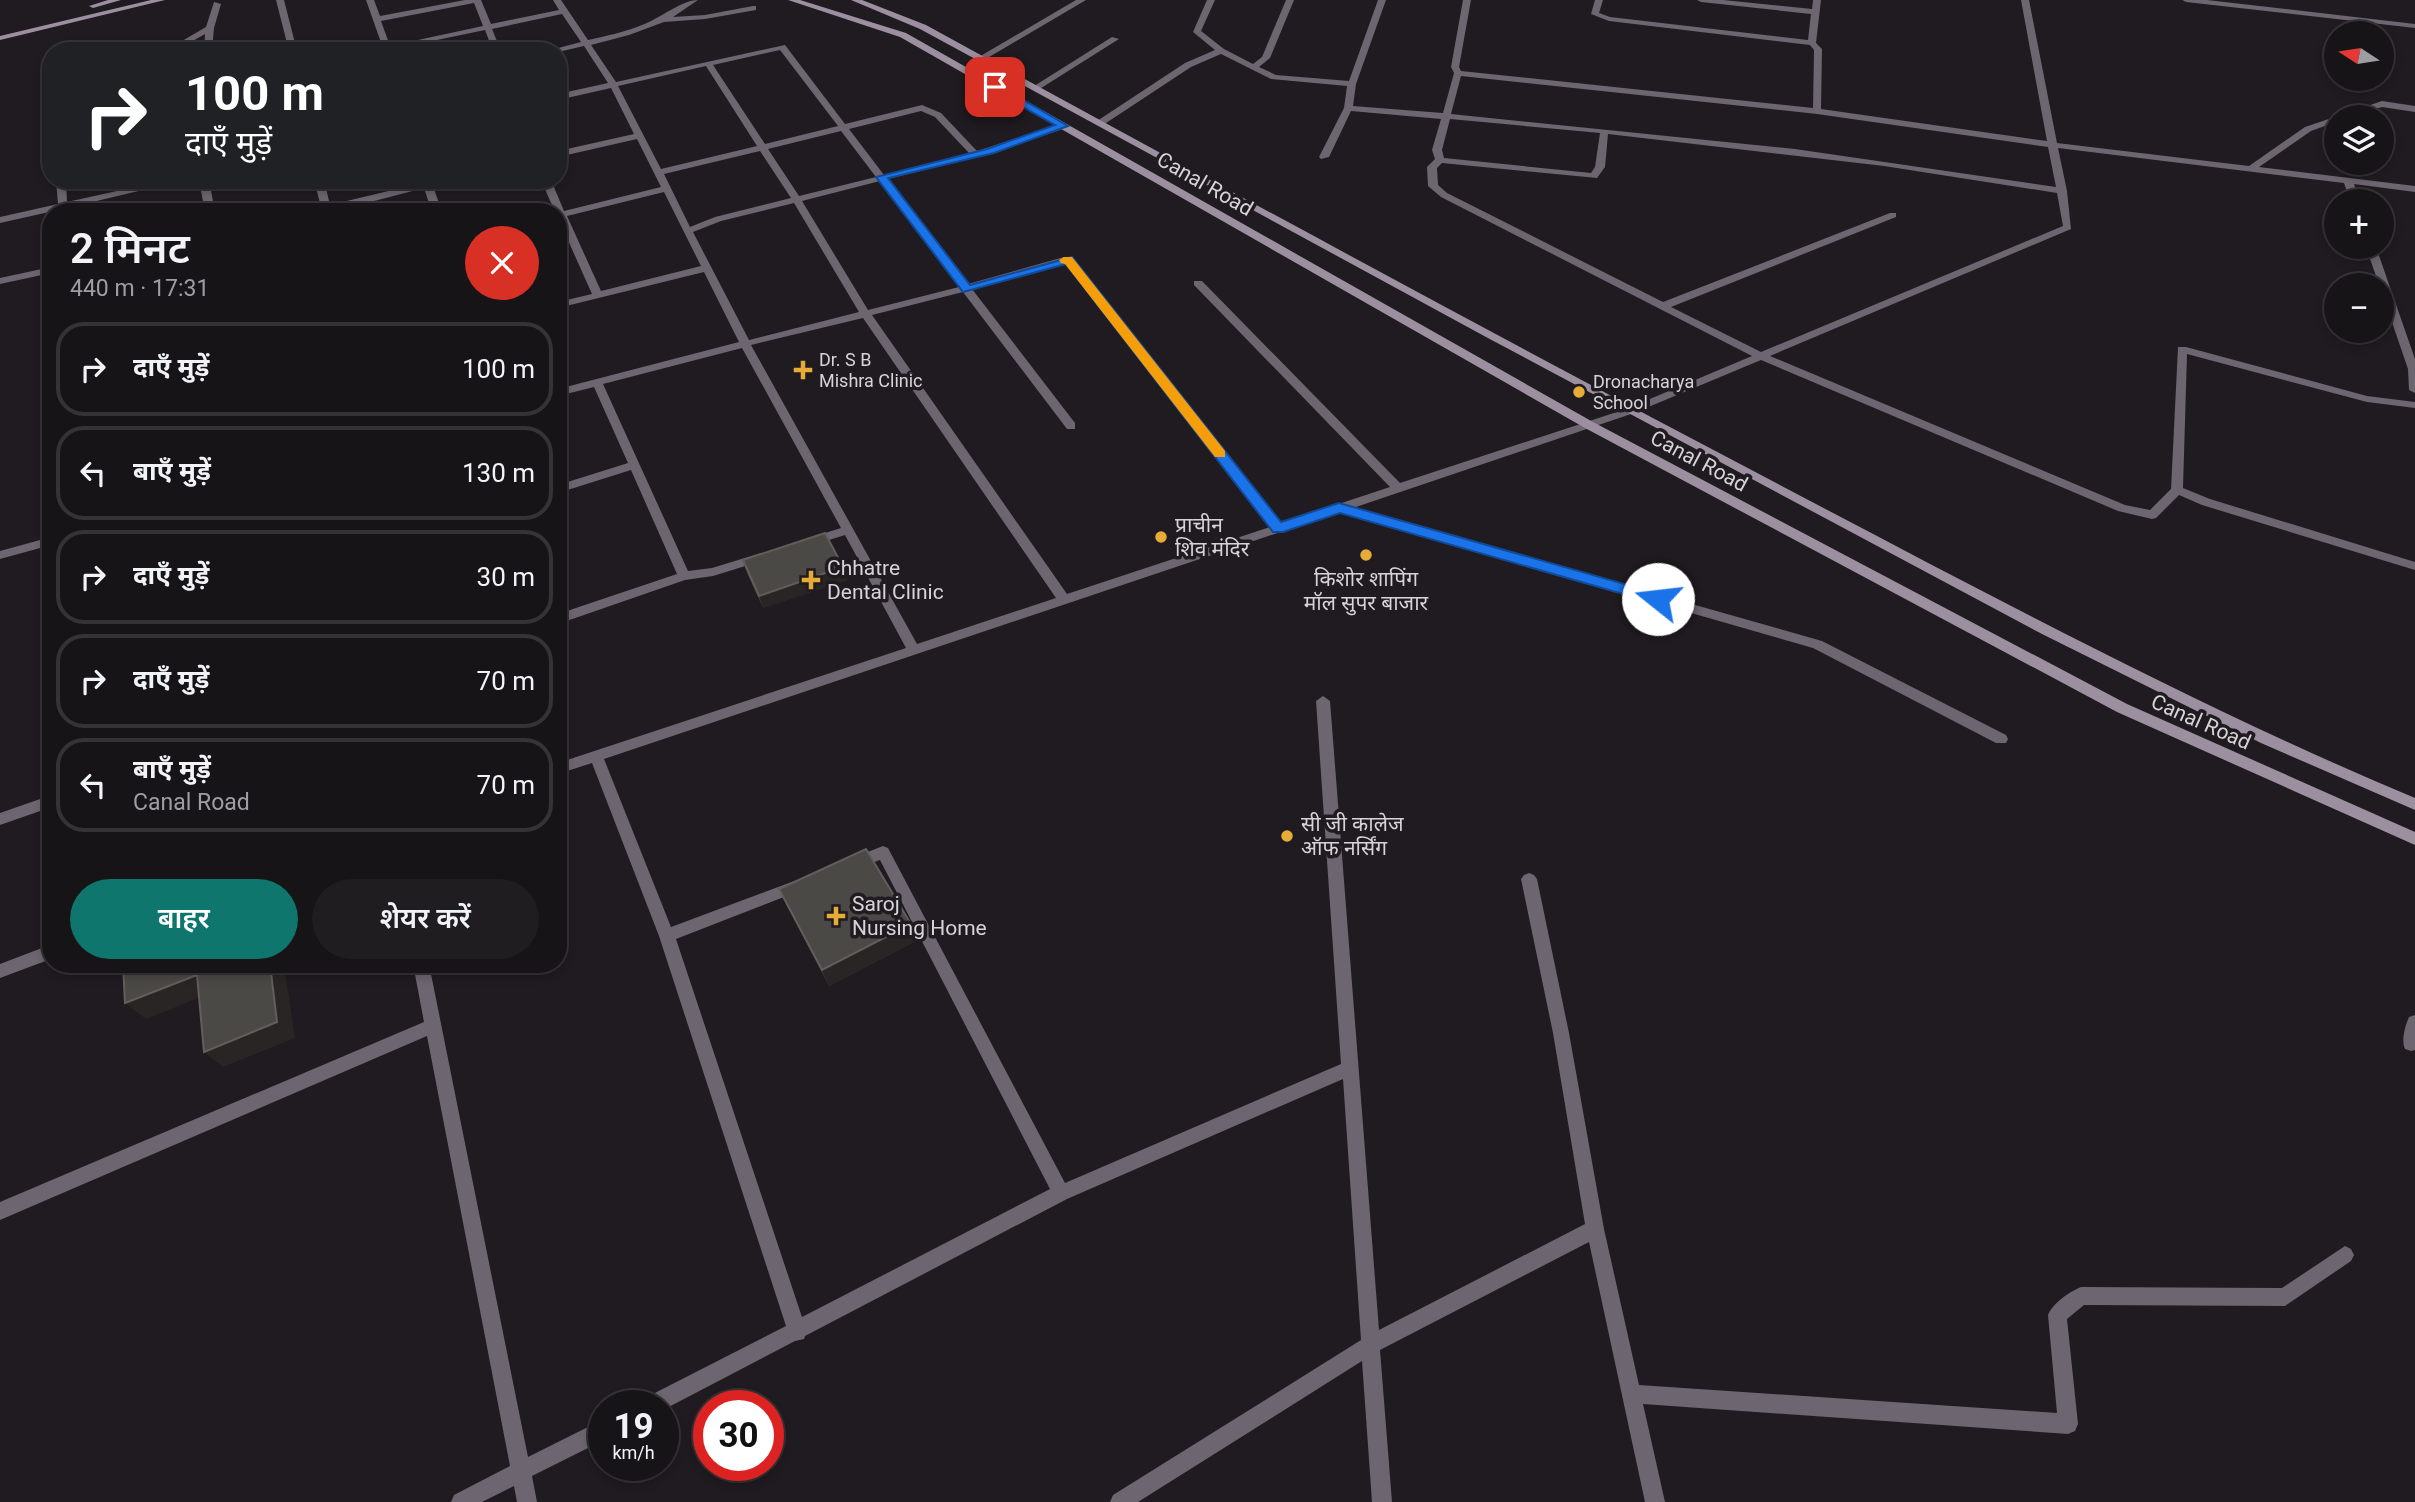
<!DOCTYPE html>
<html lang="hi">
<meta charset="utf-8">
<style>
:root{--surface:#171418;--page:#201d21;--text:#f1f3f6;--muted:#9e9ea2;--line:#363337;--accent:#0f766e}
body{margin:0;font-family:Roboto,"Noto Sans Devanagari",sans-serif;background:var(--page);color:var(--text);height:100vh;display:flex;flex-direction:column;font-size:26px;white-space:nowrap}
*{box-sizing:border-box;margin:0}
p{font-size:23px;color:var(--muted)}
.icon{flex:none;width:38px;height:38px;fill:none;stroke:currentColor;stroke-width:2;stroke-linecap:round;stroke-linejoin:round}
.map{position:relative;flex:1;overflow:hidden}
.details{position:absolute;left:42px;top:203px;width:525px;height:770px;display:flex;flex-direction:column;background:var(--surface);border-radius:28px;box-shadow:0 4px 10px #0003,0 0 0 2px var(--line)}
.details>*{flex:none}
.hud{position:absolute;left:42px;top:42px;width:525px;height:147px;border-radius:28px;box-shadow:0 4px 10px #0003,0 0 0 2px var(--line);background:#202124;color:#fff;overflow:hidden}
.needle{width:46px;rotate:282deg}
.fabs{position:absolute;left:2324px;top:21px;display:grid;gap:14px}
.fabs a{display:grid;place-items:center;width:70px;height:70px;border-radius:50%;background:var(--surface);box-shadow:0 4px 10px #0003,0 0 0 2px var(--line);font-size:35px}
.speed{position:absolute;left:588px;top:1390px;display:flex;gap:14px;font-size:35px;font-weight:700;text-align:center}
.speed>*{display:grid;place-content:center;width:91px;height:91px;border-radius:50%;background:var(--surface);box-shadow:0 4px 10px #0003,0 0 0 2px var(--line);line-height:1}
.speed small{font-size:18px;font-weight:400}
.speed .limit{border:10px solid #d22;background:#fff;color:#111}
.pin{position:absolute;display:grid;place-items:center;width:60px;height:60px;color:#fff;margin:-30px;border-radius:14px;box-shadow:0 4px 10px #0006}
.me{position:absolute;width:77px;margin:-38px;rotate:286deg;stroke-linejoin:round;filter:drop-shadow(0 0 5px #0008)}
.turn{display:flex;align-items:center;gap:24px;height:147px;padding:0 28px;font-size:32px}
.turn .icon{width:91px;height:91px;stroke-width:2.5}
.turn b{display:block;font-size:49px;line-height:60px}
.round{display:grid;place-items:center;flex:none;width:74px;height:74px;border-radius:37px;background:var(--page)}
.head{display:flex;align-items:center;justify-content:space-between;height:119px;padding:0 28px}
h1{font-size:42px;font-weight:600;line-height:52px}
.action{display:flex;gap:14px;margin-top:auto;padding:14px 28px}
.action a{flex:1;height:80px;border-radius:42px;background:var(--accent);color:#fff;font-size:28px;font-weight:600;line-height:80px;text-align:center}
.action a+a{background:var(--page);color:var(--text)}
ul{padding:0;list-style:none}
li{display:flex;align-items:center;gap:21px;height:94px;margin:0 14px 10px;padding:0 14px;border:4px solid var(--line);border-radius:28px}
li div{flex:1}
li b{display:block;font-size:26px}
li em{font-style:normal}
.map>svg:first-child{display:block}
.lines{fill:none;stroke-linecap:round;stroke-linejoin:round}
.street{fill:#6d656f;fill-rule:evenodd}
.secondary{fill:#9c8f9f;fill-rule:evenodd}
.wall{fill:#3b3833}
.shaded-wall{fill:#292524}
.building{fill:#4b4945;stroke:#615e5c;stroke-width:2}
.route{fill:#1a73e8;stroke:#114b97;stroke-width:2}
.slow{fill:#f59e0b}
.poi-dot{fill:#e7ac37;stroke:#1f1b20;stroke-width:2.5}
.labels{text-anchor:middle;stroke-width:7;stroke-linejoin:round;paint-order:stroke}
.far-poi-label{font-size:18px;fill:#d6d4d7;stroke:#1f1b20;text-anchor:start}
.street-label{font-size:21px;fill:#d6d4d7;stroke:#1f1b20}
.poi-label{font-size:21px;fill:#d6d4d7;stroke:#1f1b20;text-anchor:start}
</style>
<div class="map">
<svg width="2415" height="1502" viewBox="0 0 2415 1502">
<rect width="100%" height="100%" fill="#1f1b20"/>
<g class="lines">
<g class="street">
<polygon points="276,0 284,0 297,51 289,51"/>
<path d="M366,0H374L380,16L465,0H481L491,24L559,10L553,0H561L588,40C606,36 625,32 642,25C659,19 682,0 698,0L673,17L705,15L753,6H756V10L705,19L664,22L629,35L591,45L616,82L785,45L845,124L922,105L941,113L977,151L1060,124H1066V128L993,153L888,179L968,284L1064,257H1072L1281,523L1390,487L1194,285V281H1202L1400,483L1626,409L1752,356L1441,197L1428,186L1427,167L1435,159L1432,150L1441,119L1351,111L1329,157L1321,159L1319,157L1344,108L1347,86L1271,79L1221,54L1191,67L1103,125H1097V121L1185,63L1215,50L1193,32L1207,0H1215L1201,31L1224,49L1253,64L1262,57L1286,0H1294L1270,58L1259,67L1276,75L1349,81L1378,0H1386L1356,84L1353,106L1443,113L1454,73L1451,67L1463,0H1471L1459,67L1461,71L1813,108L1814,50L1810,45L1609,21L1591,14L1595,0H1603L1599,13L1610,17L1808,40L1811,14L1701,2L1697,0H1723L1812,9L1813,0H1821L1816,43L1822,49L1821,109L2047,141L2021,0H2029L2057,143L2249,166L2305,127L2382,101L2415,106V112L2382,107L2350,117H2336V122L2311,131L2259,167L2415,186V192L2354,184L2360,201H2350L2344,183L2058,148L2067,191L2071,229L1770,356L2125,505L2150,510L2171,489L2178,347H2186L2367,396L2415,402V408L2367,402L2187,354L2183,488L2210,499L2415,562V570L2202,505L2179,495L2156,518L2152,519L2118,511L1761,360L1634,413L1353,508L1822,641L2006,735L2008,739L2006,743H1996L1813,648L1340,512L604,759L671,927L797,880L802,882L805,886L802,890L676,939L802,1317L1050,1189L880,860L855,869L850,867L848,863L850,859L883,846L888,848L1065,1183L1341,1064L1316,701L1323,696L1330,701L1379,1330L1585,1224L1553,1033L1521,879L1524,875L1529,873L1534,875L1537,879L1569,1033L1604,1229L1639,1385L2057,1413L2048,1315C2053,1303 2069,1292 2081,1287L2282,1288L2345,1246L2351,1249L2354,1255L2351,1261L2285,1306L2084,1305L2067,1319L2078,1424L2075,1431L2068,1434L1643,1404L1665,1502H1645L1589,1242L1380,1350L1392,1502H1372L1362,1361L1138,1502H1110L1113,1495L1361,1340L1343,1079L1067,1199L805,1336L804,1339L795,1341L663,1410V1405H642L645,1398L786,1326L659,936L592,763L558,774V763L906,648L845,535L810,546L804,542L806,539L841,528L742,348L603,384L688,571L712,568L761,553L765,554L767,557L765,560L713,576L685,580L558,624V614L677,574L631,470L558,493V485L628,463L594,387L558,396V389L739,342L704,272L558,308V302L592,294L558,218V212H555L541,180H551L564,211L661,187L637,139L558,157V151L634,134L611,88L558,100V94L608,83L584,46L558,52L547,51L581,42L562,14L492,29L501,51H493L485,30L384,51ZM474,3L483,26L390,46L381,21ZM780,50L838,126L765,144L713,65ZM706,66L757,146L661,169L618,86ZM1461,76L1817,114L2048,147L2056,187L1795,149L1451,114ZM921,111L935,117L969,153L884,175L849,129ZM1450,119L1600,133L1595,167L1591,173L1444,158L1442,150ZM841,131L876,177L799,196L768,149ZM1608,134L1884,166L2057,193L2063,226L1761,352L1671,307L1896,217V213H1890L1663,302L1447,193L1438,185L1437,168L1442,163L1597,178L1605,167ZM760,151L791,198L715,217L690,227L664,174ZM880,181L959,287L868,310L802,201ZM664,192L701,266L601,291L567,216ZM794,203L859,312L749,340L693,232L721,221ZM1066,263L1270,527L1067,594L872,315L963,292L1067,429H1075V423L972,289ZM863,318L1056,598L917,644L751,345Z"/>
<polygon points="1076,0 1086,0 984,60 977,58"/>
<polygon points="2182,0 2207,0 2415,24 2415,28 2186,2"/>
<polygon points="214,2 221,4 214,28 212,51 204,51 205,34 175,51 165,51 206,27"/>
<polygon points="1112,37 1119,39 1038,90 1031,88"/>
<polygon points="56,180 66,180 67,202 167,180 185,180 67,208 68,212 58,210 0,223 0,217 58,204"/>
<polygon points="199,180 209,180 215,212 205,212"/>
<polygon points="314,180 324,180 330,205 422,183 421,180 451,180 433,186 442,212 432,212 424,188 332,212 306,212 321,207"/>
<polygon points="2366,247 2376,247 2415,359 2415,393 2409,390 2408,369 2382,293 2382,285 2379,285"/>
<polygon points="51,267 51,273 0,284 0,278"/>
<polygon points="51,537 51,545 0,559 0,551"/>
<polygon points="51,635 51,959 0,978 0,964 42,948 43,810 0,825 0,813 43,798 44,640"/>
<polygon points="413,964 429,964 528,1457 604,1419 604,1440 532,1476 537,1502 517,1502 514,1486 482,1502 451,1502 454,1495 510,1466 427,1036 0,1220 0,1202 424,1022"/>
<path d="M2415,1015V1050L2411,1051L2405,1049C2401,1040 2405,1026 2409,1017Z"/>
</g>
<g class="secondary">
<polygon points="108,0 121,0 93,8 89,6"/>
<polygon points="151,0 165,0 0,40 0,36"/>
<polygon points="788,0 800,0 906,33 1593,422 2127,704 2415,832 2415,845 2117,712 1585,428 900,37"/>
<path d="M851,0H862L926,25C1215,183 1504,340 1795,493C1999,600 2202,709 2415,798V810L2261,743L2042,634L1486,337L920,29Z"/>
</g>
</g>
<g class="wall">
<polygon points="743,560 843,567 847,580 763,608 747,573"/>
<polygon points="779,889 916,941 829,986 787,906"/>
</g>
<g class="shaded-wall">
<polygon points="843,567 847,580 763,608 759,596"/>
<polygon points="911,924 916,941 829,986 822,970"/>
<polygon points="270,964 284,964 295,1038 223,1067 204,1052"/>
<polygon points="197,975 216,991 146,1019 125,1003"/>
</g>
<g class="building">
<polygon points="825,533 843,567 759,596 743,560"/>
<polygon points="866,849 911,924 822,970 779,889"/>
<polygon points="123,964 270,964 277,1022 204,1052 197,975 125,1003"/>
</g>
<polygon class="route" points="991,85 998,85 1068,126 994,153 888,178 970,285 1072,257 1281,522 1339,503 1663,595 1663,602 1658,604 1340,513 1283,532 1273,532 1066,264 963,292 876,177 987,149 1055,125 991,89"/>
<polygon class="slow" points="1064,257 1072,257 1225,451 1225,457 1215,457 1065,264 1061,263 1059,260"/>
<g class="poi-dot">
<path d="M799.5 359.5h7v7h7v7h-7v7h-7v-7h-7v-7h7z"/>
<circle cx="1579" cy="392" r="7"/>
<circle cx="1161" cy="537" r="7"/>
<circle cx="1366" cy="555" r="7"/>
<path d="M807.5 569.5h7v7h7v7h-7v7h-7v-7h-7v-7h7z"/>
<circle cx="1287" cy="836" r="7"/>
<path d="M832.5 905.5h7v7h7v7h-7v7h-7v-7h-7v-7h7z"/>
</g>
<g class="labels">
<g class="far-poi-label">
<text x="819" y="366">Dr. S B<tspan x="819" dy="21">Mishra Clinic</tspan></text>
<text x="1593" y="388">Dronacharya<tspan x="1593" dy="21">School</tspan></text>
</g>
<g class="street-label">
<text transform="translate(1205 184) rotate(30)" y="7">Canal Road</text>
<text transform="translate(1699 461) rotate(28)" y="7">Canal Road</text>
<text transform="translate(2201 722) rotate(24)" y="7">Canal Road</text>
</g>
<g class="poi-label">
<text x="1175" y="532">प्राचीन<tspan x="1175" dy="24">शिव मंदिर</tspan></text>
<text x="827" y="575">Chhatre<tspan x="827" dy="24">Dental Clinic</tspan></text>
<text x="1366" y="586" text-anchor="middle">किशोर शापिंग<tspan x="1366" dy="24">मॉल सुपर बाजार</tspan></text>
<text x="1301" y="831">सी जी कालेज<tspan x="1301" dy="24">ऑफ नर्सिंग</tspan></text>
<text x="852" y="911">Saroj<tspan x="852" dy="24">Nursing Home</tspan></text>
</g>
</g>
</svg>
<div class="fabs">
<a><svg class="needle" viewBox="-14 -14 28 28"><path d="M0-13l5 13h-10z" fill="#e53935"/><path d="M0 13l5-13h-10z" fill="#9e9ea2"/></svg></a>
<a><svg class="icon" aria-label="layers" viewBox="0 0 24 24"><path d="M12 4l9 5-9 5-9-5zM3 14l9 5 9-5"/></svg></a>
<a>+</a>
<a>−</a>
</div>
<div class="speed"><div>19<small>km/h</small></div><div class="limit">30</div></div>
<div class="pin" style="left:995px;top:87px;background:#d93025"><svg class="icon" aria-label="arrive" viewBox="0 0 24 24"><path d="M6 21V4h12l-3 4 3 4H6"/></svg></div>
<svg class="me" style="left:1658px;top:599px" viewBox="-20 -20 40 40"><circle r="19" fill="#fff"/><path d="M0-13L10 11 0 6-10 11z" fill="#1a73e8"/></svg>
<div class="hud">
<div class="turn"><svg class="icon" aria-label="right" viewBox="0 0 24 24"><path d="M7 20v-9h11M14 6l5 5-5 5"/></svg><div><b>100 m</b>दाएँ मुड़ें</div></div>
</div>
<section class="details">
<div class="head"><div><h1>2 मिनट</h1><p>440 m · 17:31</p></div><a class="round" style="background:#d93025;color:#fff"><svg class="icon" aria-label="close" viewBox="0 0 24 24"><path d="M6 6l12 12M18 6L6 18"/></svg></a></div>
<ul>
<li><svg class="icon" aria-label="right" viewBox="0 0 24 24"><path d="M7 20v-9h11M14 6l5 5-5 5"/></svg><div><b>दाएँ मुड़ें</b></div><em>100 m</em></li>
<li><svg class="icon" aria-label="left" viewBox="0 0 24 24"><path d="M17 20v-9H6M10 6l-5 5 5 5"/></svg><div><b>बाएँ मुड़ें</b></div><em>130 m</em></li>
<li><svg class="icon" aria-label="right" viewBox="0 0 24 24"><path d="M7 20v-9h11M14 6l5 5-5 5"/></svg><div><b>दाएँ मुड़ें</b></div><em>30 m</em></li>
<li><svg class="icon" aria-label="right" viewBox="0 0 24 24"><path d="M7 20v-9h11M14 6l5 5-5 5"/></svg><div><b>दाएँ मुड़ें</b></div><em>70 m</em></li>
<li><svg class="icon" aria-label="left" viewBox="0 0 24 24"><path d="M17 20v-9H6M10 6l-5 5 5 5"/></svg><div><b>बाएँ मुड़ें</b><p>Canal Road</p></div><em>70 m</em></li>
</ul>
<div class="action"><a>बाहर</a><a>शेयर करें</a></div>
</section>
</div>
